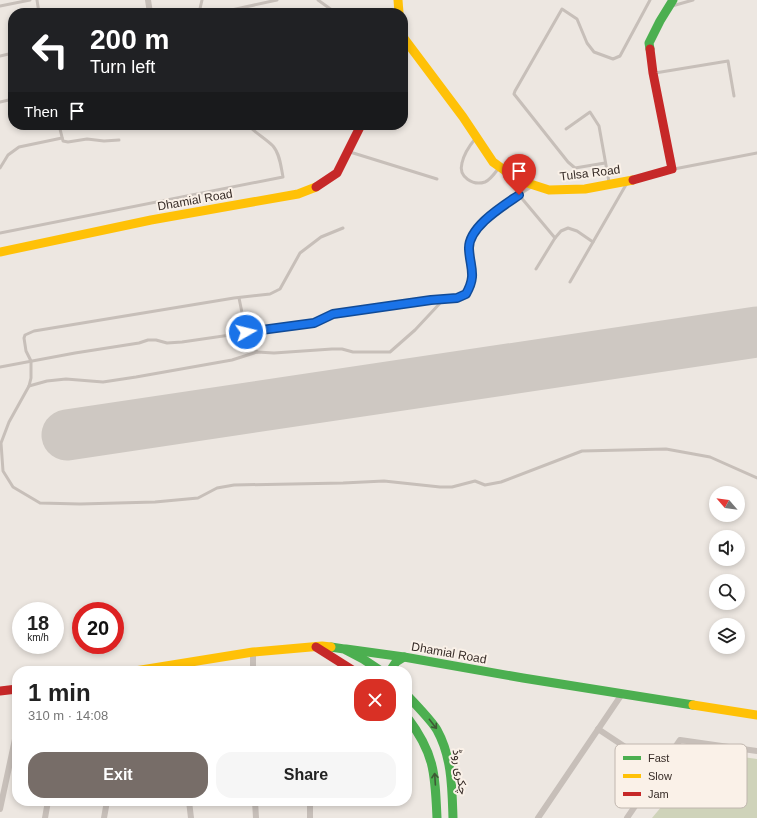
<!DOCTYPE html>
<meta charset="utf-8">
<style>
:root{--surface:#fff;--page:#f6f6f6;--text:#222;--muted:#767676;--accent:#776d68}
body{margin:0;font-family:Helvetica,Vazirmatn,sans-serif;background:var(--page);color:var(--text);height:100vh;display:flex;flex-direction:column;font-size:15px;white-space:nowrap}
*{box-sizing:border-box;margin:0}
p{font-size:13px;color:var(--muted)}
.icon{flex:none;width:22px;height:22px;fill:none;stroke:currentColor;stroke-width:2;stroke-linecap:round;stroke-linejoin:round}
.map{position:relative;flex:1;overflow:hidden}
.panel{position:absolute;left:12px;top:666px;width:400px;height:140px;display:flex;flex-direction:column;background:var(--surface);border-radius:16px;box-shadow:0 2px 6px #0003}
.panel>*{flex:none}
.guide{position:absolute;left:8px;top:8px;width:400px;height:122px;border-radius:16px;box-shadow:0 2px 6px #0003;background:#202124;color:#fff;overflow:hidden}
.needle{width:26px;rotate:298deg}
.buttons{position:absolute;left:709px;top:486px;display:grid;gap:8px}
.buttons a{display:grid;place-items:center;width:36px;height:36px;border-radius:50%;background:var(--surface);box-shadow:0 2px 6px #0003;font-size:20px}
.speed{position:absolute;left:12px;top:602px;display:flex;gap:8px;font-size:20px;font-weight:700;text-align:center}
.speed>*{display:grid;place-content:center;width:52px;height:52px;border-radius:50%;background:var(--surface);box-shadow:0 2px 6px #0003;line-height:1}
.speed small{font-size:10px;font-weight:400}
.speed .limit{border:6px solid #d22;background:#fff;color:#111}
.pin{position:absolute;display:grid;place-items:center;width:34px;height:34px;color:#fff;margin:-41px -17px;border-radius:50% 50% 50% 0;rotate:-45deg;box-shadow:0 0 4px #0007}
.pin .icon{rotate:45deg}
.me{position:absolute;width:44px;margin:-22px;rotate:82deg;stroke-linejoin:round;filter:drop-shadow(0 0 3px #0008)}
.turn{display:flex;align-items:center;gap:14px;height:84px;padding:0 16px;font-size:18px}
.turn .icon{width:52px;height:52px;stroke-width:2.5}
.turn b{display:block;font-size:28px;line-height:34px}
.then{display:flex;align-items:center;height:38px;padding:0 16px;background:#0003;gap:8px;font-size:15px}
.round{display:grid;place-items:center;flex:none;width:42px;height:42px;border-radius:16px;background:var(--page)}
.summary{display:flex;align-items:center;justify-content:space-between;height:68px;padding:0 16px}
h1{font-size:24px;font-weight:700;line-height:30px}
.primary-button{display:flex;gap:8px;margin-top:auto;padding:8px 16px}
.primary-button a{flex:1;height:46px;border-radius:16px;background:var(--accent);color:#fff;font-size:16px;font-weight:700;line-height:46px;text-align:center}
.primary-button a+a{background:var(--page);color:var(--text)}
.map>svg:first-child{display:block}
.green{fill:#cfd3ba}
.lines{fill:none;stroke-linecap:round;stroke-linejoin:round}
.runway{stroke:#cec8c2;stroke-width:51}
.lane{stroke:#c7bfb9;stroke-width:3}
.street{stroke:#c7bfb9;stroke-width:6}
.fast{stroke:#4caf50;stroke-width:9}
.slow{stroke:#ffc107;stroke-width:9}
.jam{stroke:#c62828;stroke-width:9}
.oneway{stroke:#3e5a35}
.route-casing{stroke:#114b97;stroke-width:10}
.route{stroke:#1a73e8;stroke-width:7}
.labels{text-anchor:middle;stroke-width:4;stroke-linejoin:round;paint-order:stroke}
.street-label{font-size:12px;fill:#372c27;stroke:#faf1e8}
.key{fill:#faf1e8;stroke:#c0b6ae;stroke-width:1}
.key-label{font-size:11px;fill:#372c27}
</style>
<div class="map">
<svg width="757" height="818" viewBox="0 0 757 818">
<rect width="100%" height="100%" fill="#ede7e1"/>
<polygon class="green" points="707,752 757,759 757,818 652,818"/>
<g class="lines">
<polyline class="runway" points="67,435 757,332"/>
<g class="lane">
<polyline points="37,0 39,13"/>
<polyline points="318,0 336,13"/>
<polyline points="0,6 30,0"/>
<polyline points="672,6 693,0"/>
<polyline points="199,13 202,0"/>
<polyline points="218,13 277,0"/>
<polyline points="0,56 13,53"/>
<polyline points="655,73 728,61 734,96"/>
<polyline points="0,102 13,99"/>
<polyline points="59,125 63,141 68,142 87,139 104,141 119,140"/>
<polyline points="566,129 590,112 599,126 609,182"/>
<path d="M475,139C470,145 464,154 462,163C458,177 473,186 485,182C490,180 495,173 498,169"/>
<polyline points="350,152 437,179"/>
<polyline points="605,163 575,168 568,162 514,94 515,91 562,9 577,19 587,43 594,52 613,59 620,56 650,0"/>
<polyline points="0,168 8,155 19,147 62,138"/>
<polyline points="674,169 757,153"/>
<polyline points="519,195 555,238 536,269"/>
<polyline points="343,228 321,237 300,253 280,289 270,294 234,298 34,331 25,335 24,338 26,351 31,361 31,378 29,386 9,422 1,443 3,471 13,487 40,503 80,504 155,502 198,498 217,488 234,485 343,483 384,481 440,487 452,487 475,481 485,485 501,482 582,451 666,449 710,457 757,478"/>
<path d="M0,233L283,177C281,167 280,154 273,146C266,139 257,134 250,127V125"/>
<polyline points="555,238 561,231 568,228 577,231 593,242"/>
<polyline points="570,282 627,183"/>
<polyline points="239,298 246,332 257,352"/>
<path d="M0,367L75,353L139,343L148,340H156L167,343L182,342L314,323L333,314L431,301L457,298L466,294C476,276 470,269 469,250C468,225 513,199 531,187"/>
<polyline points="29,386 47,381 66,379 103,382 136,377 232,360 257,352 274,353 332,349 342,349 353,352 390,352 415,330 443,300"/>
</g>
<g class="street">
<polyline points="148,0 150,13"/>
<polyline points="253,652 253,671"/>
<polyline points="598,729 660,770"/>
<polyline points="189,801 191,818"/>
<polyline points="255,801 256,818"/>
<polyline points="310,801 310,818"/>
<polyline points="0,809 17,730"/>
<polyline points="45,818 48,801"/>
<polyline points="104,818 107,801"/>
<polyline points="538,818 622,694"/>
<polyline points="627,818 680,740 757,751"/>
</g>
<g class="fast">
<polyline points="650,49 649,43 660,21 673,0"/>
<polyline points="331,647 344,649 363,659 381,671"/>
<polyline points="346,649 404,657 523,678 693,705"/>
<polyline points="390,671 396,662 404,657"/>
<path d="M407,695C415,704 432,721 437,730C452,757 452,788 453,818"/>
<path d="M407,717C435,754 435,774 437,818"/>
</g>
<g class="slow">
<polyline points="398,0 399,13"/>
<polyline points="403,37 463,117 493,162 518,180 549,190 585,189 633,180"/>
<polyline points="0,252 151,220 298,194 316,187"/>
<polyline points="135,671 253,652 322,646 331,647"/>
<polyline points="693,705 757,715"/>
</g>
<g class="jam">
<polyline points="633,180 672,169 653,73 650,49"/>
<polyline points="316,187 337,173 361,125"/>
<polyline points="316,647 354,671"/>
<polyline points="0,691 17,689"/>
</g>
</g>
<defs><path id="oneway-shaft" d="M-6 0H5M1.5-3L5.5 0L1.5 3" fill="none" stroke-width="1.6" stroke-linecap="round" stroke-linejoin="round"/></defs>
<g class="oneway">
<use href="#oneway-shaft" transform="translate(433 724) rotate(52)"/>
<use href="#oneway-shaft" transform="translate(435 779) rotate(-94)"/>
</g>
<g class="lines">
<g class="route-casing">
<path id="route" d="M246,332L314,323L333,314L431,300L457,298L466,294C477,275 470,268 469,249C468,227 503,206 519,195"/>
</g>
<use href="#route" class="route"/>
</g>
<g class="labels">
<g class="street-label">
<text transform="translate(590 173) rotate(-7)" y="4">Tulsa Road</text>
<text transform="translate(195 200) rotate(-10)" y="4">Dhamial Road</text>
<text transform="translate(449 653) rotate(10)" y="4">Dhamial Road</text>
<text transform="translate(460 772) rotate(81)" y="4">چکری روڈ</text>
</g>
</g>
<rect x="615" y="744" width="132" height="64" rx="6" class="key"/>
<rect x="623" y="756" width="18" height="4" fill="#4caf50"/>
<rect x="623" y="774" width="18" height="4" fill="#ffc107"/>
<rect x="623" y="792" width="18" height="4" fill="#c62828"/>
<g class="key-label">
<text x="648" y="762">Fast</text>
<text x="648" y="780">Slow</text>
<text x="648" y="798">Jam</text>
</g>
</svg>
<div class="buttons">
<a><svg class="needle" viewBox="-14 -14 28 28"><path d="M0-13l5 13h-10z" fill="#e53935"/><path d="M0 13l5-13h-10z" fill="#767676"/></svg></a>
<a><svg class="icon" aria-label="sound" viewBox="0 0 24 24"><path d="M4 9h4l5-4v14l-5-4H4zM17 9q2 3 0 6"/></svg></a>
<a><svg class="icon" aria-label="search" viewBox="0 0 24 24"><circle cx="10" cy="10" r="6"/><path d="M15 15l6 6"/></svg></a>
<a><svg class="icon" aria-label="layers" viewBox="0 0 24 24"><path d="M12 4l9 5-9 5-9-5zM3 14l9 5 9-5"/></svg></a>
</div>
<div class="speed"><div>18<small>km/h</small></div><div class="limit">20</div></div>
<div class="pin" style="left:519px;top:195px;background:#d93025"><svg class="icon" aria-label="arrive" viewBox="0 0 24 24"><path d="M6 21V4h12l-3 4 3 4H6"/></svg></div>
<svg class="me" style="left:246px;top:332px" viewBox="-20 -20 40 40"><circle r="17" fill="#1a73e8" stroke="#fff" stroke-width="3"/><path d="M0-11L8 9 0 5-8 9z" fill="#fff"/></svg>
<div class="guide">
<div class="turn"><svg class="icon" aria-label="left" viewBox="0 0 24 24"><path d="M17 20v-9H6M10 6l-5 5 5 5"/></svg><div><b>200 m</b>Turn left</div></div>
<div class="then">Then<svg class="icon" aria-label="arrive" viewBox="0 0 24 24"><path d="M6 21V4h12l-3 4 3 4H6"/></svg></div>
</div>
<section class="panel">
<div class="summary"><div><h1>1 min</h1><p>310 m · 14:08</p></div><a class="round" style="background:#d93025;color:#fff"><svg class="icon" aria-label="close" viewBox="0 0 24 24"><path d="M6 6l12 12M18 6L6 18"/></svg></a></div>
<div class="primary-button"><a>Exit</a><a>Share</a></div>
</section>
</div>
